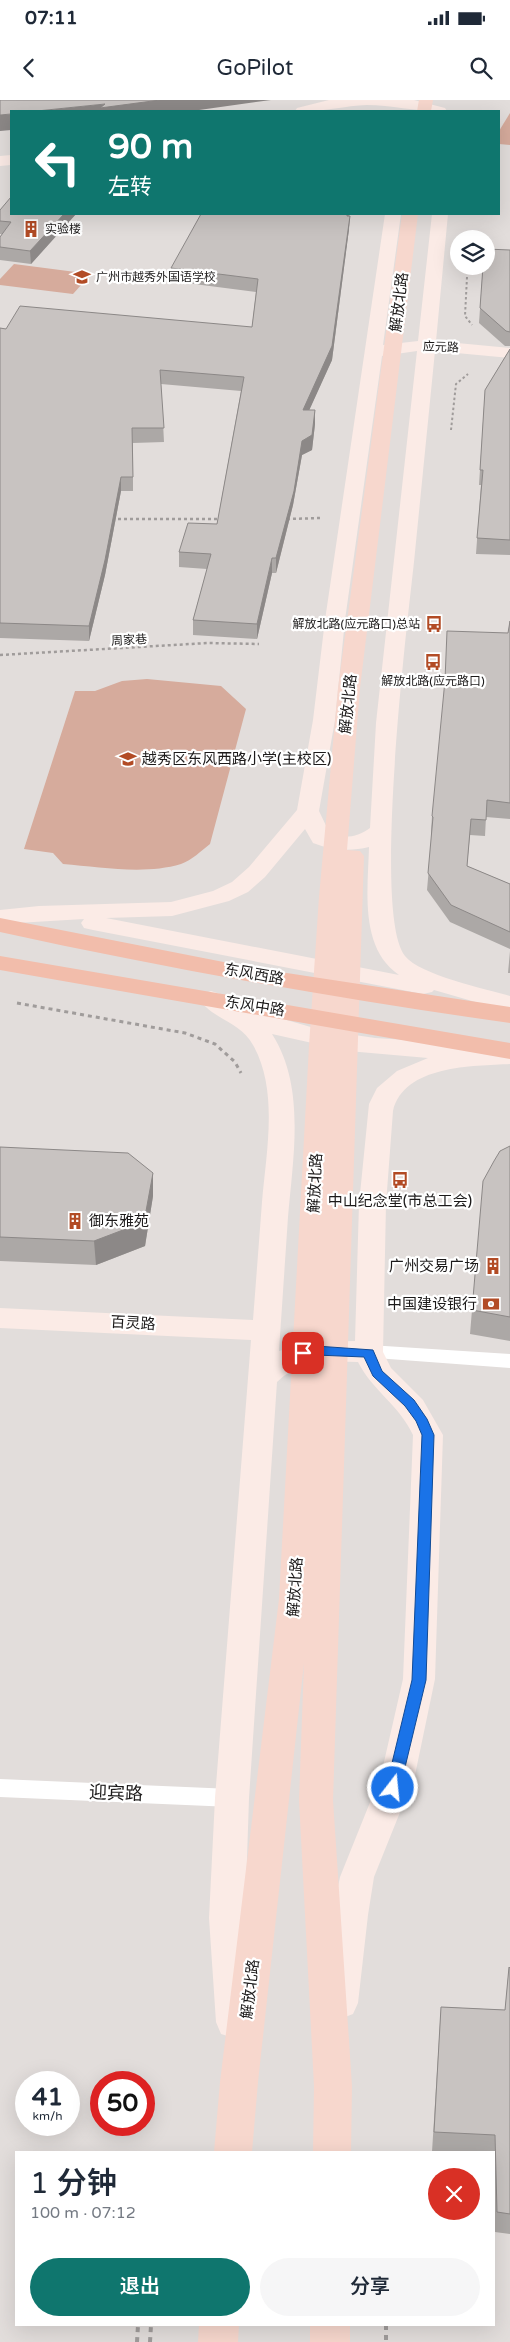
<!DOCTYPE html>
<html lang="zh">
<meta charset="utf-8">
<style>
:root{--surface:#fff;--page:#f6f6f7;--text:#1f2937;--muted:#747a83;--accent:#0f766e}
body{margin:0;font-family:"Varela Round","Noto Sans SC",sans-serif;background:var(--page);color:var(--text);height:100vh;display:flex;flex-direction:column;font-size:19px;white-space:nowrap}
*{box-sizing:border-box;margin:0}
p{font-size:16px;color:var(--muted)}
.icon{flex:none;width:28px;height:28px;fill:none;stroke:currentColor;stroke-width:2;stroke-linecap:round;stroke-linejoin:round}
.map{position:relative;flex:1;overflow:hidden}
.side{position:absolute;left:15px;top:2051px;width:480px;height:175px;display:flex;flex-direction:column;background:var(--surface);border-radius:0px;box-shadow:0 5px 20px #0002}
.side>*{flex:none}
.banner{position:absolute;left:10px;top:10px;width:490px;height:105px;border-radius:0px;box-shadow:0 5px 20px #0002;background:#0f766e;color:#fff;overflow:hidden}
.fabs{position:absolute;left:450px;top:130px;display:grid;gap:10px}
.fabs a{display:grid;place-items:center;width:45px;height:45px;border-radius:50%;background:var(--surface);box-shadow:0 5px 20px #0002;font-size:25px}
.speed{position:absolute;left:15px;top:1971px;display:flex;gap:10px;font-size:25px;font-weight:700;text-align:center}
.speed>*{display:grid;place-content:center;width:65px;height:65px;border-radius:50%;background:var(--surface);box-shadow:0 5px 20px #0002;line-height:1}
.speed small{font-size:12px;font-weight:400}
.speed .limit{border:8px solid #d22;background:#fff;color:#111}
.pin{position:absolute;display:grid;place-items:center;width:42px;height:42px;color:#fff;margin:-21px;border-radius:10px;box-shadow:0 2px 8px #0006}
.me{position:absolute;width:55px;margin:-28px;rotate:16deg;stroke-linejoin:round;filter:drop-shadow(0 0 4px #0008)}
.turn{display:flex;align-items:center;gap:18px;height:105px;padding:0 15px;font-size:22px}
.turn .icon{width:65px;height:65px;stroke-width:2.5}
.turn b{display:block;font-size:35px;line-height:42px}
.round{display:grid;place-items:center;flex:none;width:52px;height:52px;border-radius:26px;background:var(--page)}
.overview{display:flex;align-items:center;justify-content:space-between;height:85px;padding:0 15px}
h1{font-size:30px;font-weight:600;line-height:38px}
.primary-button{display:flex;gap:10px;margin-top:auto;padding:10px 15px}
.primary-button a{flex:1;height:58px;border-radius:30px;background:var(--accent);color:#fff;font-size:20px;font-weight:600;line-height:58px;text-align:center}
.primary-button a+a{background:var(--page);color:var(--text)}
.status{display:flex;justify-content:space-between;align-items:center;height:35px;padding:0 25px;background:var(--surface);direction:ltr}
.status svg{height:14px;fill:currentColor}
header{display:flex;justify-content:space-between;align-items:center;height:65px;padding:0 15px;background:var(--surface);font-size:22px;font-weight:600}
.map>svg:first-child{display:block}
.green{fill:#d6ab9c}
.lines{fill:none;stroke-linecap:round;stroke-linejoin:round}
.path-far3{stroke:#a09c9b;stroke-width:2;stroke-dasharray:2.5 2.5;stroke-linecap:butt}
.path-far2{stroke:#a09c9b;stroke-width:2.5;stroke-dasharray:3 3;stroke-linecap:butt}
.path-far1{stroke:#a09c9b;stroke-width:3;stroke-dasharray:4 4;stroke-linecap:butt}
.path{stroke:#a09c9b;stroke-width:4;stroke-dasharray:5 5;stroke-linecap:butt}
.lane{fill:#fff;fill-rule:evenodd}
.secondary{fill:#fbebe6;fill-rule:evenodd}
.primary{fill:#f7d7cd;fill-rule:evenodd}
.highway{fill:#f2bdab;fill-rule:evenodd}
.wall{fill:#aca8a6}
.shaded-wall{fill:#8c8887}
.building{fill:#c8c3c1;stroke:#8c8887}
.route{fill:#1a73e8;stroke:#114b97}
.labels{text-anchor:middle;stroke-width:4.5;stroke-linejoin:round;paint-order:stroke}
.far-poi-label{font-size:12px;fill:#1c1a1a;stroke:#fff;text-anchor:start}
.far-street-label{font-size:12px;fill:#1c1a1a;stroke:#fff}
.street-label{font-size:15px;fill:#1c1a1a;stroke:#fff}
.poi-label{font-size:15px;fill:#1c1a1a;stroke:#fff;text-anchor:start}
.near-street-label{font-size:18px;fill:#1c1a1a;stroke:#fff}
</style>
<div class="status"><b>07:11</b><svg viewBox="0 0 49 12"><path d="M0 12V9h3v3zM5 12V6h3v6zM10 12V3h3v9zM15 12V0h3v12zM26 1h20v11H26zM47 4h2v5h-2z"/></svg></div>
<header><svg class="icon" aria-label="back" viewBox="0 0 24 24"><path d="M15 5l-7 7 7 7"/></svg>GoPilot<svg class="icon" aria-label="search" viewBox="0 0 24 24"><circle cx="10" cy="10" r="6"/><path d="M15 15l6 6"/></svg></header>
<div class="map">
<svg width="510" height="2242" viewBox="0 0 510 2242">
<rect width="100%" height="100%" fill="#e2dddb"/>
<g class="green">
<polygon points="510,13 510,45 499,44 499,31"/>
<polygon points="14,164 91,174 73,194 0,185 0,179"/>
<path d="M147,579L221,586L246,609L210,744C201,751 192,760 181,764C145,775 100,767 63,764L53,753L24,749L75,591H95L122,581Z"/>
</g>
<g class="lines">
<g class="path-far3">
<polyline points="467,177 465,216 472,225"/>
<polyline points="451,330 456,284 468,274"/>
</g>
<g class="path-far2">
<polyline points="112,419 221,419"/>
<polyline points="287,419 321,418"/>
<polyline points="0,555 208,543 259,544"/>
</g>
<polyline class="path-far1" points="17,903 185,933 215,944 235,962 241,973"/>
<g class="path">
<polyline points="386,2225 386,2242"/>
<polyline points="137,2242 138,2225"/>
<polyline points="150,2242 151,2225"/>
</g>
<g class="lane">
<polygon points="369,1245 510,1254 510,1268 362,1257 360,1252 362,1247"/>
<polygon points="0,1679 232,1689 240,1692 243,1698 240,1704 232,1707 0,1697"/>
</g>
<g class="secondary">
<path d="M329,0H414L445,8L447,11C421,13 394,5 367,5C342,6 319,13 295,11L297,8Z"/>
<polygon points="11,55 11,65 0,66 0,56"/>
<path d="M385,114H401L383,245L418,241L432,114H448L436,241L510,248V258L435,251C428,321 421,392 414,462C407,526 372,815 405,856C420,875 486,889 510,896V912L434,890L432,892L423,894L93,830L84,828L81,823L84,819L0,824V810L39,806L171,802L213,791L232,782L249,767L297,710L313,620L325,520ZM417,251L376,623L370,728C358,737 345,739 330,734L319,711L335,620L345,520L382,256ZM305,729L313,743C332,750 349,752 369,747C368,789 359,848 399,875L106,818L172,816L229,801L248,792L265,777Z"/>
<path d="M211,891L220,894L242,907L321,930L375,938L456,943L465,945L469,951L510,948V964C473,966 404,965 393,1011L386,1104L383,1252L391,1268L423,1300L443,1335L435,1579L415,1675L374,1777L368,1815L358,1903L353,1914L340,1919L327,1914L322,1903L332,1815L340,1777L381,1675L403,1579L413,1335C400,1306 372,1290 358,1262C327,1261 301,1259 277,1282L249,1698L245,1818L252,1922L247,1934L234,1938L221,1934L216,1922L209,1818L215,1698L251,1240L0,1228V1208L253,1220C256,1181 259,1142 262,1102C266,1053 279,991 253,945C241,922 212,919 199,899L202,894ZM272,934L348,951L428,958L397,971L377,988L369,1004L359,1104L355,1241L312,1242L279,1251C282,1206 285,1162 288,1117C293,1057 306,987 272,934Z"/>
</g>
<g class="primary">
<polygon points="419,0 433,0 431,11 417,11"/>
<polygon points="402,114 418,114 360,588 347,750 360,751 364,756 333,1700 352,1986 351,2052 313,2052 314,1986 299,1700 304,1563 258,1982 252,2052 214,2052 220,1982 279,1499 309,946 319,797 338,588"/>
<polygon points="199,2225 239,2225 238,2242 198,2242"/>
<rect x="310" y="2225" width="40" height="17"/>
</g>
<g class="highway">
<path d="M0,818L254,868L510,907V923C339,899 169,869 0,832Z"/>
<polygon points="0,856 510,943 510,959 0,870"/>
</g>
</g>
<g class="wall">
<polygon points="0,110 11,114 76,114 31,164 0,160 0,137 2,134 0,134"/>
<polygon points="349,114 349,129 332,260 309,310 315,310 315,324 312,350 302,355 293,405 276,473 272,473 257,539 193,535 193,520 207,469 179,467 179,452 217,424 241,291 161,284 164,342 133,343 133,391 121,391 105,475 89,541 0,538 0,228 6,229 252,227 256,192 171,181 171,168"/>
<polygon points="510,150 510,246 505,246 479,223 483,166"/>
<polygon points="510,249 510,455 476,454 481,385 479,385 485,290"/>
<polygon points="510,521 510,719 486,717 485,736 470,735 467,766 510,784 510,849 450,822 427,790 432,733 431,733 432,716 508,533"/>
<polygon points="510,851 510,873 508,873"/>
<polygon points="510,1046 510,1241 470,1234 472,1210"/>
<polygon points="0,1047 153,1096 145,1146 96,1165 0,1161"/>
<polygon points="509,1867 510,1868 510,2134 495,2132 494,2095 494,2052 432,2052 441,1907 505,1910"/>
</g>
<g class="shaded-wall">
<polygon points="160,0 271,0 192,11 37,11 105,4"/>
<polygon points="11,14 11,30 0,31 0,15"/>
<polygon points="64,114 76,114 31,164 30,151"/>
<polygon points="350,116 349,129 332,260 303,324 303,310"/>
<polygon points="315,310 315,324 312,350 302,355 293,405 276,473 276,458 302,341"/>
<polygon points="121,377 121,391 105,475 89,541 89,526"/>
<polygon points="272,458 272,473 257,539 257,524"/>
<polygon points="153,1073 153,1096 145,1146 96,1165 94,1141"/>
</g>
<g class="building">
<polygon points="0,0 160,0 100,8 105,4 37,11 11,11 11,14 0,15"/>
<polygon points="11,97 11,114 64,114 30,151 0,147 0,137 11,122 0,121 0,110"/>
<polygon points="201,114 347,114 347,116 350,116 332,246 303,310 315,310 312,335 302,341 294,391 276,458 272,458 257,524 193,520 211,454 179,452 188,423 217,424 244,277 160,270 164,328 132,328 133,377 121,377 105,460 89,526 0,523 0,228 6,229 20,206 252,227 258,179 171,168"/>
<polygon points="486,149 510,150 510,232 506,231 480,208 483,166 486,166"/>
<polygon points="510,249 510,440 477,438 483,370 480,370 485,290"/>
<polygon points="510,521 510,703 487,700 486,720 471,719 467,766 510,784 510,832 451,805 428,773 433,717 432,716 445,580 447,531 508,533"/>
<polygon points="510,1046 510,1217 472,1210 483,1081 494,1061 500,1051"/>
<polygon points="0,1047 128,1053 153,1073 144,1122 94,1141 0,1137"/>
<polygon points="509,1867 510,1868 510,2114 497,2112 495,2035 434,2032 441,1907 505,1910"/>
</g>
<polygon class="route" points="316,1246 373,1250 382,1271 414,1300 427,1319 434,1335 426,1580 400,1688 398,1692 393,1694 388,1692 386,1688 412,1580 422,1335 416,1321 405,1306 373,1276 364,1257 316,1255 303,1257 297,1253 299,1250"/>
<defs>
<g id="building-bare" transform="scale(1.35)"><path d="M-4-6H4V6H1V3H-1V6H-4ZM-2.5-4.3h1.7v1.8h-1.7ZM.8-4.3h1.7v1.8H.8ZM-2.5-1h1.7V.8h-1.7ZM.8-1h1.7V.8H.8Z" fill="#b24b25" stroke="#fff" stroke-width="2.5" paint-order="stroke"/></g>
<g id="university-bare" transform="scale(1.35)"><path d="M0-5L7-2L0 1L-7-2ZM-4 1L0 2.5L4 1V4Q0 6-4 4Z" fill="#b24b25" stroke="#fff" stroke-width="2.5" paint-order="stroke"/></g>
<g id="bus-bare" transform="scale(1.35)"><path d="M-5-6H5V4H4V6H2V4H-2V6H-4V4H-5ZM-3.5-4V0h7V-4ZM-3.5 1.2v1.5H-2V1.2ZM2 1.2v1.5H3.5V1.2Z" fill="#b24b25" stroke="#fff" stroke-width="2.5" paint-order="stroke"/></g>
<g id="school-bare" transform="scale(1.35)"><path d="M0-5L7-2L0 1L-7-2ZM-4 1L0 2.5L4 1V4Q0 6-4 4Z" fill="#b24b25" stroke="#fff" stroke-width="2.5" paint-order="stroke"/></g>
<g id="bank-bare" transform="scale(1.35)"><path d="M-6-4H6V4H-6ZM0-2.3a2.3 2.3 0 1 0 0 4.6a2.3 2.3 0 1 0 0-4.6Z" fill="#b24b25" stroke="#fff" stroke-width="2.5" paint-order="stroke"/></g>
</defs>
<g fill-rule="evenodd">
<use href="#building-bare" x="31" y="129"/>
<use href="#university-bare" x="82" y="177"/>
<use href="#bus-bare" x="434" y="524"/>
<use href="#bus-bare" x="433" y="562"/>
<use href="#school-bare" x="128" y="659"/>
<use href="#bus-bare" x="400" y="1080"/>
<use href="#building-bare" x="75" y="1121"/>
<use href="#building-bare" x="493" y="1166"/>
<use href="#bank-bare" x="491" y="1204"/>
</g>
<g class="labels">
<g class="far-poi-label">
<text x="45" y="133">实验楼</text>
<text x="96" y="181">广州市越秀外国语学校</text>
<text x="420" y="528" text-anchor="end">解放北路(应元路口)总站</text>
<text x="433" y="585" text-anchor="middle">解放北路(应元路口)</text>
</g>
<g class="far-street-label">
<text transform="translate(441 247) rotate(2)" y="4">应元路</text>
<text transform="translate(129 540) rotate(-3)" y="4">周家巷</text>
</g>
<g class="street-label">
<text transform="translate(399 202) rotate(-83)" y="5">解放北路</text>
<text transform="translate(348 604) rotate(-84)" y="5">解放北路</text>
<text transform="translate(254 874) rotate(10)" y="5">东风西路</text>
<text transform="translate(255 906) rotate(9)" y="5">东风中路</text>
<text transform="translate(315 1083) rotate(-87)" y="5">解放北路</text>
<text transform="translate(133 1223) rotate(3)" y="5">百灵路</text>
<text transform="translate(295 1487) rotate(-86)" y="5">解放北路</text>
<text transform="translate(250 1889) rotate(-83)" y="5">解放北路</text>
</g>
<g class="poi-label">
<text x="142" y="664">越秀区东风西路小学(主校区)</text>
<text x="400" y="1106" text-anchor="middle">中山纪念堂(市总工会)</text>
<text x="89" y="1126">御东雅苑</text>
<text x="479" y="1171" text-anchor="end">广州交易广场</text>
<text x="477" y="1209" text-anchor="end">中国建设银行</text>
</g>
<g class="near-street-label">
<text transform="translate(116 1693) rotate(2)" y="6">迎宾路</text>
</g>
</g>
</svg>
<div class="fabs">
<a><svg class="icon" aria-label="layers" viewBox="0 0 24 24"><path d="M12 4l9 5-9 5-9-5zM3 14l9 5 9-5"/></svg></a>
</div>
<div class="speed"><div>41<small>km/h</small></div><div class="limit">50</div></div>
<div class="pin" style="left:303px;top:1253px;background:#d93025"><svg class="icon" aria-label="arrive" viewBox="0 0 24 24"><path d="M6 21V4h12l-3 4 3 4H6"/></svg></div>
<svg class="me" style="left:393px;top:1688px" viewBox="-20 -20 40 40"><circle r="17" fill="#1a73e8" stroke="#fff" stroke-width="3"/><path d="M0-11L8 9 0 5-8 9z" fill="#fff"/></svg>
<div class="banner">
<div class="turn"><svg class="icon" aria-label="left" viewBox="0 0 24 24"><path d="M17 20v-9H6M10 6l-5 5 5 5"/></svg><div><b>90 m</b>左转</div></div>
</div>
<section class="side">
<div class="overview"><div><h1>1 分钟</h1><p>100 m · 07:12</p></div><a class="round" style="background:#d93025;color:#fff"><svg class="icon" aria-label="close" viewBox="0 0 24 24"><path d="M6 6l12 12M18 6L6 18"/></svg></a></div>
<div class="primary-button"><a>退出</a><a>分享</a></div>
</section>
</div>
